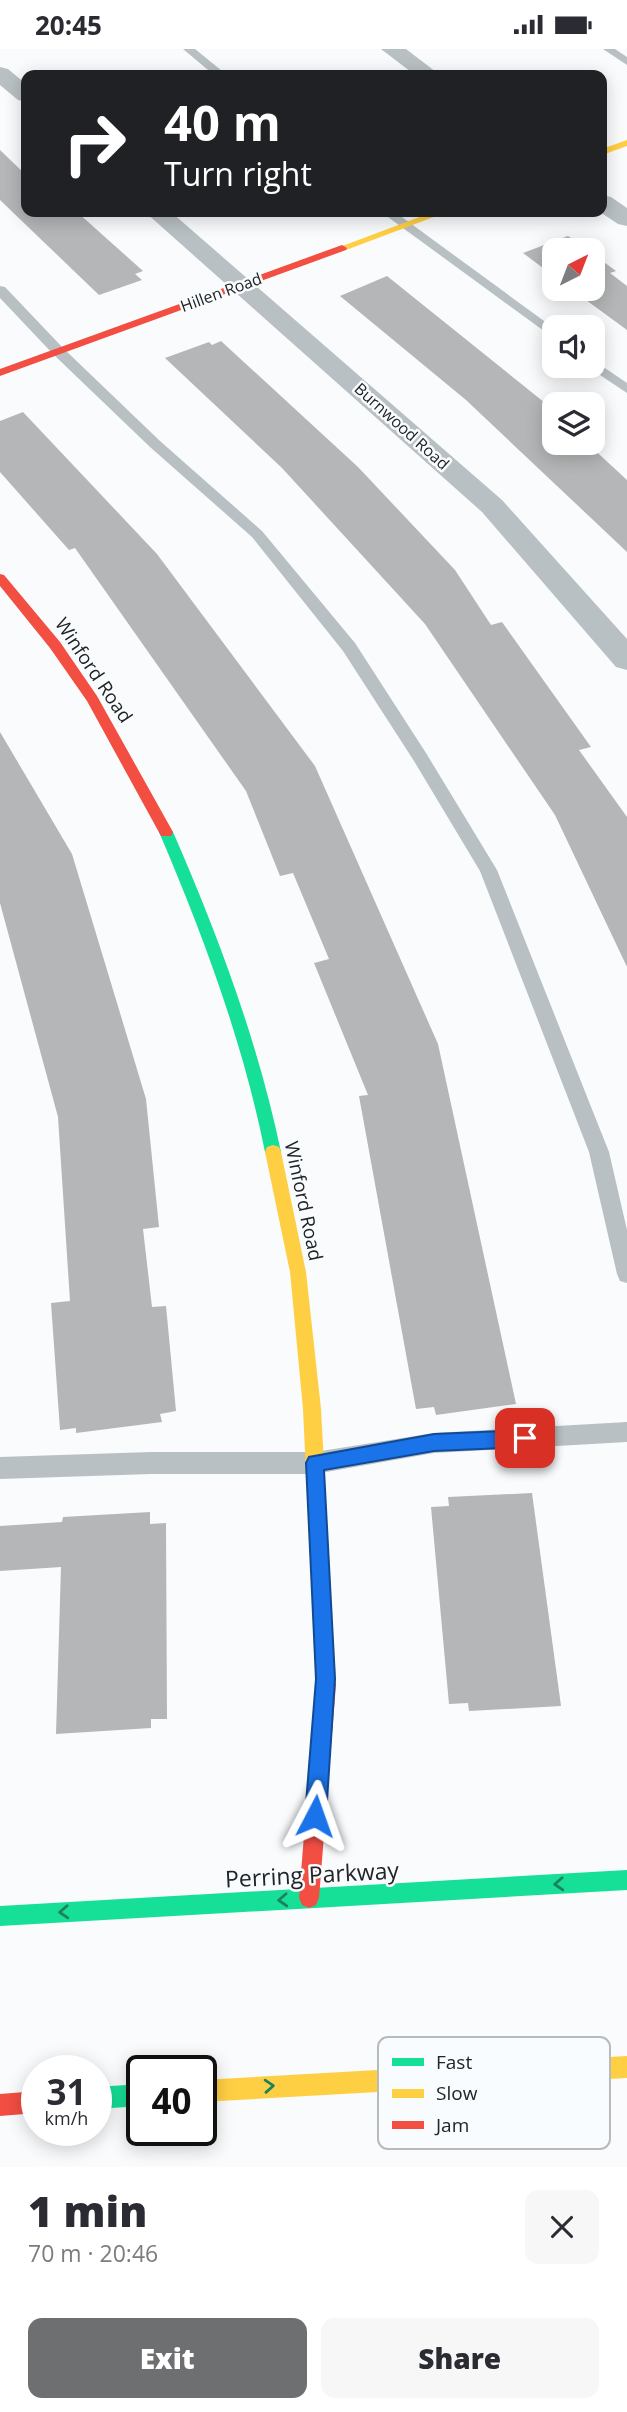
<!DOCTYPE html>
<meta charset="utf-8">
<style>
:root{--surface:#fff;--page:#f7f7f7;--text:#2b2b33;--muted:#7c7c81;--accent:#6d6f70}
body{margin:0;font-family:"Open Sans",sans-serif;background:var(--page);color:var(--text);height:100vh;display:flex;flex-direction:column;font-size:26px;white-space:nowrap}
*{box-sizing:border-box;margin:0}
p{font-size:23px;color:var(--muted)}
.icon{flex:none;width:38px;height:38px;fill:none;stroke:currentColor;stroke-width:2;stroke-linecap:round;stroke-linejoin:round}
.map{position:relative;height:2118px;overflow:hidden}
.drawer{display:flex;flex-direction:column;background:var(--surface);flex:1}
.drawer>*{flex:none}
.guide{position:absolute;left:21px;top:21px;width:586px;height:147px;border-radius:14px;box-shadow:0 4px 18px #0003;background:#202124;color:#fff;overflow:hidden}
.needle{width:46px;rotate:42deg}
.controls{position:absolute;left:542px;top:189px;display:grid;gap:14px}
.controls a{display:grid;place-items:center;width:63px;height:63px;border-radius:14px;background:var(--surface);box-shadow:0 4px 18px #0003;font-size:35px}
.speed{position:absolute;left:21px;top:2006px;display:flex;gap:14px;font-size:35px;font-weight:700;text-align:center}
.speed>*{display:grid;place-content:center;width:91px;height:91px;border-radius:50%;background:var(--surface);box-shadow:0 4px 18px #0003;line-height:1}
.speed small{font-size:18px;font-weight:400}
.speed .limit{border:4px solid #111;border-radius:10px;background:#fff;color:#111}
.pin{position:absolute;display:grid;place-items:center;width:60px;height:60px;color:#fff;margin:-30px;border-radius:14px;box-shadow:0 4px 10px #0006}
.me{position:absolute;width:77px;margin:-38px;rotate:4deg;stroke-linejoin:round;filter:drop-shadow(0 0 5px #0008)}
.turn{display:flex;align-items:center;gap:24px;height:147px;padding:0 28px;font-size:32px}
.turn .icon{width:91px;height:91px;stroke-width:2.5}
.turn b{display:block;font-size:49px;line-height:60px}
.round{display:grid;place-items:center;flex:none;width:74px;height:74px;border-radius:14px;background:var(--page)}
.head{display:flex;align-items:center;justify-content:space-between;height:119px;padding:0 28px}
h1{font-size:42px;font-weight:800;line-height:52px}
.cta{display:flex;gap:14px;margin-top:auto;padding:14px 28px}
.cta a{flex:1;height:80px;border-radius:14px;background:var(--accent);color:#fff;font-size:28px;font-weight:800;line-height:80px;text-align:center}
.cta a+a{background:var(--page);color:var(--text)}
.status{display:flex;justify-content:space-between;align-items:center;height:49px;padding:0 35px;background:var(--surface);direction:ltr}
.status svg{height:19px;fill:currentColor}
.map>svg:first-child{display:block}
.building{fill:#b4b6b7}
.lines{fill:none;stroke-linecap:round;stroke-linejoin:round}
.lane{fill:#b8c0c3;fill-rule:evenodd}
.street{fill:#b8c0c3;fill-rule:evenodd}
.fast{fill:#16e098;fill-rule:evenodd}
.slow{fill:#ffcf43;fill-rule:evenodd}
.jam{fill:#f24e42;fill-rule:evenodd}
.oneway{stroke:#1c825e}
.route{fill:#1a73e8;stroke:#114b97;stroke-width:2}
.labels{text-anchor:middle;stroke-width:5;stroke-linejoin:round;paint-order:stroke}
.far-street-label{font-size:16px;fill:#222324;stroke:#f8fcfe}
.street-label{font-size:19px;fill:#222324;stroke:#f8fcfe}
.near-street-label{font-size:23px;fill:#222324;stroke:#f8fcfe}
.key{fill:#f8fcfe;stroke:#b8bbbd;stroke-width:2}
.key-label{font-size:19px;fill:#222324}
</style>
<div class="status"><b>20:45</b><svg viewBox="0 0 49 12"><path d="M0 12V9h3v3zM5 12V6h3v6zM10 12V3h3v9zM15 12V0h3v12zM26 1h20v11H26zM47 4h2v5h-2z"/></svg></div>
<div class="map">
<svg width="627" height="2118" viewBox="0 0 627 2118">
<rect width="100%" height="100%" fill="#f9fbfd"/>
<g class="building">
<polygon points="0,101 26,126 26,163 77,163 143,222 135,225 142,231 99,246 0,151"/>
<polygon points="568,187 588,201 555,201 555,228 523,204"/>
<polygon points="593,205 616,222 610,224 627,237 627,281 571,240 593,240"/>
<polygon points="387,227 555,362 555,394 587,394 627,431 627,503 466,351 340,247"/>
<polygon points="221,292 358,418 455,521 491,576 502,573 591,698 579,701 627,768 627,918 555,766 425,575 282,419 165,309 209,293 212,296"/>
<polygon points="23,363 157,505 315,717 438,995 516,1355 436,1366 434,1358 416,1360 359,1047 368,1046 314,914 329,910 293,824 280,827 246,742 75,499 69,501 0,423 0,372"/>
<polygon points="0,683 72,805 146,1050 159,1178 143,1180 152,1258 166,1257 176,1362 160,1365 162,1373 76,1384 76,1379 60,1381 51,1254 70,1252 58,1068 0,854"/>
<polygon points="532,1444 561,1657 469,1662 468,1654 449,1655 431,1458 449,1457 448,1448"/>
<polygon points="150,1463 150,1475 166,1474 167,1670 151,1670 151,1679 56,1685 61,1518 0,1522 0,1477 62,1473 63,1468"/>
</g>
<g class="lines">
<g class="lane">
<polygon points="183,0 195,0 227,26 214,26"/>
<polygon points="603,0 615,0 627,8 627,16"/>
<polygon points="381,163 395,163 555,280 555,290"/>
<polygon points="0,237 5,238 63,299 160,392 262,482 355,594 426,704 497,821 609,1103 627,1181 627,1234 620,1232 617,1225 589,1103 480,822 414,712 343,602 252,488 150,398 53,305 0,249"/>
<polygon points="593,311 627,334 627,344 588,318 593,317"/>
<polygon points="627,1373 627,1393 434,1404 315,1425 151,1425 0,1430 0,1408 151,1403 315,1403 434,1384"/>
</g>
<g class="street">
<polygon points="381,0 406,0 440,26 415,26"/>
<polygon points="0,18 8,20 26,35 26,53 18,51 0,36"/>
<polygon points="602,146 611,148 627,159 627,177 618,175 600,163"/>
<polygon points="145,163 171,163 502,451 627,590 627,621 616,618 482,463"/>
</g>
<g class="fast">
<path d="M166,778L173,783C218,886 258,993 281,1103L279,1108L273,1110L267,1108L265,1103C243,993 203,886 159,783Z"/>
<polygon points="627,1821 627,1841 0,1877 0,1857"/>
<polygon points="142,2035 142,2057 96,2060 96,2038"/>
</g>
<g class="slow">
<polygon points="627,91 627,97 602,106 602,100"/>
<polygon points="433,163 447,163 346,201 337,199"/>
<polygon points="273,1096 279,1098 281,1103 306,1223 321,1360 336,1635 333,1642 326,1645 319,1642 316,1635 303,1360 290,1223 265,1103 267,1098"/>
<polygon points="627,2007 627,2029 201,2053 201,2031"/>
</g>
<g class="jam">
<polygon points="342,196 347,199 346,201 0,327 0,320"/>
<polygon points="0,525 4,526 60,593 97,647 173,783 171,787 161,787 87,652 50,599 0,537"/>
<polygon points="326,1625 333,1628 336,1635 319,1849 316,1856 309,1859 302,1856 299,1849 316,1635 319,1628"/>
<polygon points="37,2042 37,2064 0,2067 0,2045"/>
</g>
</g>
<defs><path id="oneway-chevron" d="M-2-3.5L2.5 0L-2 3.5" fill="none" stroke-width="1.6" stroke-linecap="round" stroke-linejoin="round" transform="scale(1.75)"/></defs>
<g class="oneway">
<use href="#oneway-chevron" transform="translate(559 1835) rotate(177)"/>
<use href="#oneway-chevron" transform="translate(283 1851) rotate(177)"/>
<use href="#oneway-chevron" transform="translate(64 1863) rotate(177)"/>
<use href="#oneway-chevron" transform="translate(269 2037) rotate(-4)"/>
</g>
<polygon class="route" points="525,1381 532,1383 534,1389 532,1395 525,1398 434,1402 324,1421 335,1630 326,1767 323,1774 315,1777 308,1774 305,1767 316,1630 306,1414 309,1408 434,1385"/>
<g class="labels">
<g class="far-street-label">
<text transform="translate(221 243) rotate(-20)" y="6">Hillen Road</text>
<text transform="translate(402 377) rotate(42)" y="6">Burnwood Road</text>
</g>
<g class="street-label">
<text transform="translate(94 621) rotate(56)" y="7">Winford Road</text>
<text transform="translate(304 1152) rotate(78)" y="7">Winford Road</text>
</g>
<g class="near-street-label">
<text transform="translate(312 1826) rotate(-3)" y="8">Perring Parkway</text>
</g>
</g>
<rect x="378" y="1988" width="232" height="112" rx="10" class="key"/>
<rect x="392" y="2009" width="32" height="8" fill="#16e098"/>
<rect x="392" y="2040" width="32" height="9" fill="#ffcf43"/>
<rect x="392" y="2072" width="32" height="8" fill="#f24e42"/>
<g class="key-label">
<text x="436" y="2020">Fast</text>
<text x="436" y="2051">Slow</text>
<text x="436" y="2083">Jam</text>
</g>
</svg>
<div class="controls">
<a><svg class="needle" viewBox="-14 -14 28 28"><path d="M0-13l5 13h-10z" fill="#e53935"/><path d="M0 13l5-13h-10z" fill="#7c7c81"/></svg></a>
<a><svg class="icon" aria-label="sound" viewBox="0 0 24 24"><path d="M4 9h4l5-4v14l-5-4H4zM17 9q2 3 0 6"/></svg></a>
<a><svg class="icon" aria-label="layers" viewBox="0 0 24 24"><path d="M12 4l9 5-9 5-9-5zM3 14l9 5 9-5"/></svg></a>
</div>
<div class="speed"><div>31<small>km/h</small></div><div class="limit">40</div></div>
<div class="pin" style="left:525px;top:1389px;background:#d93025"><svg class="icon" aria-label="arrive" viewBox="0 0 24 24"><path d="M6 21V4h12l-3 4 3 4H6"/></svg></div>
<svg class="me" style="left:315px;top:1767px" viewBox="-20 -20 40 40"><path d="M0-17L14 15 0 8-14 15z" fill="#1a73e8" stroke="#fff" stroke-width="4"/></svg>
<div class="guide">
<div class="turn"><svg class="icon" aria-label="right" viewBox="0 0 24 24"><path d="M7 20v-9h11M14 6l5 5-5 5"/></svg><div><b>40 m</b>Turn right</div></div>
</div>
</div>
<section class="drawer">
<div class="head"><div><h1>1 min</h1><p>70 m · 20:46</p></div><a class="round"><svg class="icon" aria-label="close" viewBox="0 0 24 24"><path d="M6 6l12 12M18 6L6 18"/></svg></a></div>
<div class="cta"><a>Exit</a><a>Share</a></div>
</section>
